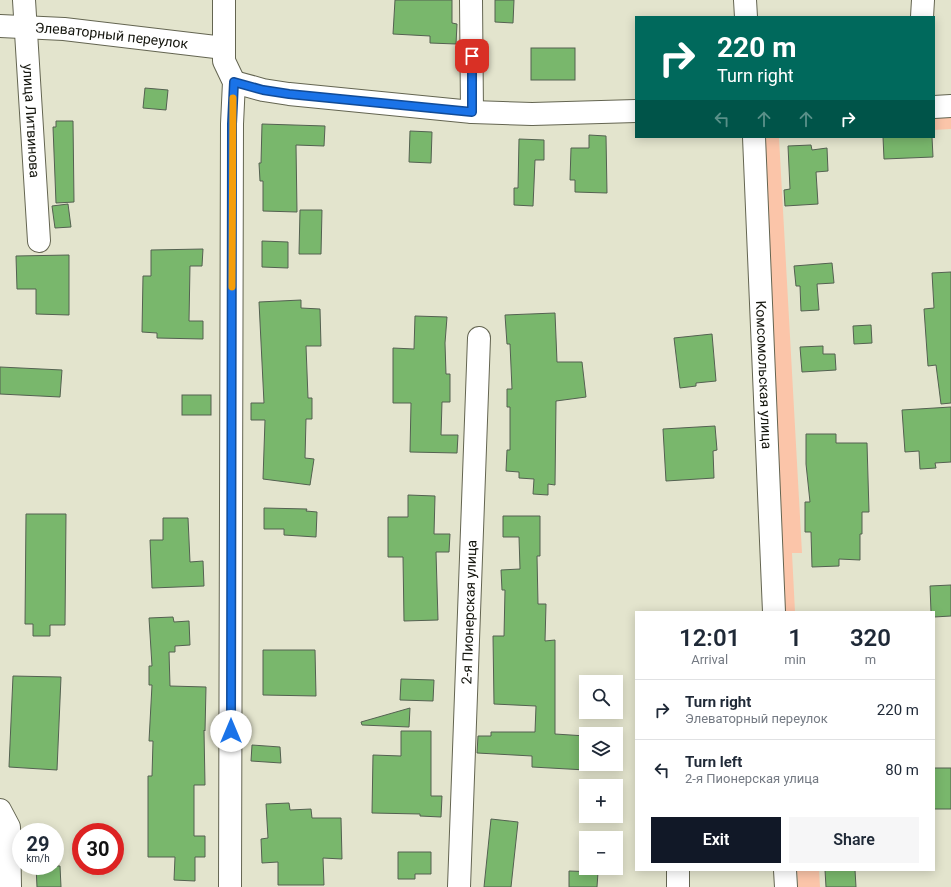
<!DOCTYPE html>
<meta charset="utf-8">
<style>
:root{--surface:#fff;--page:#f6f6f7;--text:#1f2937;--muted:#747a83;--line:#e0e1e3;--accent:#111827}
body{margin:0;font-family:Roboto,sans-serif;background:var(--page);color:var(--text);height:100vh;display:flex;flex-direction:column;font-size:15px;white-space:nowrap}
*{box-sizing:border-box;margin:0}
p{font-size:13px;color:var(--muted)}
.icon{flex:none;width:22px;height:22px;fill:none;stroke:currentColor;stroke-width:2;stroke-linecap:round;stroke-linejoin:round}
.map{position:relative;flex:1;overflow:hidden}
.details{position:absolute;left:635px;top:611px;width:300px;height:260px;display:flex;flex-direction:column;background:var(--surface);border-radius:0px;box-shadow:0 2px 10px #0003}
.details>*{flex:none}
.banner{position:absolute;left:635px;top:16px;width:300px;height:122px;border-radius:0px;box-shadow:0 2px 10px #0003;background:#00695c;color:#fff;overflow:hidden}
.controls{position:absolute;left:579px;top:675px;display:grid;gap:8px}
.controls a{display:grid;place-items:center;width:44px;height:44px;border-radius:0px;background:var(--surface);box-shadow:0 2px 10px #0003;font-size:20px}
.speed{position:absolute;left:12px;top:823px;display:flex;gap:8px;font-size:20px;font-weight:700;text-align:center}
.speed>*{display:grid;place-content:center;width:52px;height:52px;border-radius:50%;background:var(--surface);box-shadow:0 2px 10px #0003;line-height:1}
.speed small{font-size:10px;font-weight:400}
.speed .limit{border:6px solid #d22;background:#fff;color:#111}
.pin{position:absolute;display:grid;place-items:center;width:34px;height:34px;color:#fff;margin:-17px;border-radius:8px;box-shadow:0 2px 6px #0006}
.me{position:absolute;width:44px;margin:-22px;rotate:0deg;stroke-linejoin:round;filter:drop-shadow(0 0 3px #0008)}
.turn{display:flex;align-items:center;gap:14px;height:84px;padding:0 16px;font-size:18px}
.turn .icon{width:52px;height:52px;stroke-width:2.5}
.turn b{display:block;font-size:28px;line-height:34px}
.lanes{display:flex;align-items:center;height:38px;padding:0 16px;background:#0003;justify-content:center;gap:20px;direction:ltr}
.lanes .off{opacity:.35}
.eta{display:flex;justify-content:space-evenly;align-items:center;height:68px;text-align:center}
.eta b{font-size:24px;font-weight:600;line-height:28px}
.primary-button{display:flex;gap:8px;margin-top:auto;padding:8px 16px}
.primary-button a{flex:1;height:46px;border-radius:0px;background:var(--accent);color:#fff;font-size:16px;font-weight:600;line-height:46px;text-align:center}
.primary-button a+a{background:var(--page);color:var(--text)}
ul{padding:0;list-style:none}
li{display:flex;align-items:center;gap:12px;height:60px;padding:0 16px;border-top:1px solid var(--line)}
li div{flex:1}
li b{display:block;font-size:15px}
li em{font-style:normal}
.map>svg:first-child{display:block}
.green{fill:#fbc5a9}
.building{fill:#79b76c;stroke:#546151}
.lines{fill:none;stroke-linecap:round;stroke-linejoin:round}
.minor-casing{stroke:#646551;stroke-width:24}
.minor{stroke:#fff;stroke-width:22}
.route-casing{stroke:#114b97;stroke-width:10}
.route{stroke:#1a73e8;stroke-width:7}
.slow{stroke:#f59e0b;stroke-width:7}
.labels{text-anchor:middle;stroke-width:3;stroke-linejoin:round;paint-order:stroke}
.street-label{font-size:14px;fill:#13140c;stroke:#f0f1da}
</style>
<div class="map">
<svg width="951" height="887" viewBox="0 0 951 887">
<rect width="100%" height="100%" fill="#e3e4cd"/>
<g class="green">
<polygon points="934,114 951,114 951,129 934,130"/>
<path d="M765,137H801L779,138L802,553H792L795,612H784C776,456 772,300 764,144Z"/>
<polygon points="797,870 819,870 820,887 798,887"/>
</g>
<g class="building">
<polygon points="395,0 452,0 452,23 457,24 456,44 430,43 430,36 393,34"/>
<polygon points="495,0 514,0 513,23 495,22"/>
<rect x="531" y="48" width="44" height="32"/>
<polygon points="145,88 168,90 166,110 143,108"/>
<polygon points="56,121 73,121 74,202 56,203 53,127 56,127"/>
<polygon points="262,124 325,126 324,146 296,145 297,212 263,211 263,181 260,181 259,163 261,163"/>
<polygon points="410,131 432,132 431,163 409,162"/>
<polygon points="589,135 606,136 607,193 575,192 575,180 570,180 571,148 589,148"/>
<polygon points="883,137 932,137 933,157 884,159"/>
<polygon points="519,139 544,140 544,160 535,160 533,206 514,205 514,188 518,188"/>
<polygon points="811,145 812,150 827,148 828,171 816,172 818,204 785,206 784,190 790,189 788,146"/>
<polygon points="68,204 71,227 55,228 52,206"/>
<polygon points="300,210 322,210 321,254 299,254"/>
<polygon points="262,241 288,242 288,268 262,267"/>
<polygon points="203,249 202,266 190,266 189,321 203,321 203,339 157,338 157,333 142,332 143,276 151,276 151,250"/>
<polygon points="69,255 69,315 36,314 36,289 17,289 16,256"/>
<polygon points="832,263 834,283 817,284 819,310 801,311 800,286 796,286 794,266"/>
<polygon points="951,272 951,403 941,404 936,365 928,366 924,309 934,308 932,273"/>
<polygon points="301,300 301,308 320,309 321,346 306,346 308,398 312,398 312,419 306,419 305,458 314,459 310,485 263,479 265,420 251,420 251,403 264,403 259,302"/>
<polygon points="555,313 557,362 582,362 586,397 556,401 555,485 548,484 548,495 533,494 534,479 519,478 519,472 506,471 507,450 510,450 510,407 507,407 507,389 512,389 510,344 507,344 505,315"/>
<polygon points="415,316 447,317 445,343 446,374 450,374 450,402 442,402 441,435 458,435 457,453 410,452 411,403 393,403 393,348 414,349"/>
<polygon points="871,325 872,343 854,344 853,326"/>
<polygon points="712,334 716,381 696,383 696,386 680,388 674,338"/>
<polygon points="823,346 823,354 835,354 836,370 802,372 800,347"/>
<polygon points="0,367 62,370 60,397 0,394"/>
<rect x="182" y="395" width="29" height="20"/>
<polygon points="951,407 951,462 935,463 936,468 920,469 919,451 905,452 902,410"/>
<polygon points="715,426 717,450 713,451 714,478 666,481 663,429"/>
<polygon points="806,434 836,434 836,443 867,443 869,512 862,512 862,534 860,534 860,560 839,559 839,566 812,567 811,532 805,532 805,502 810,502 806,464"/>
<polygon points="408,495 435,496 434,534 450,534 449,552 436,552 438,620 404,621 403,557 388,557 388,517 408,517"/>
<polygon points="264,508 307,509 306,511 317,512 316,537 284,535 284,529 264,529"/>
<polygon points="26,514 66,514 65,625 50,625 50,636 33,636 33,624 25,624"/>
<polygon points="503,516 540,516 540,556 537,556 538,604 546,604 545,641 555,640 555,734 586,736 586,770 532,767 532,756 477,753 478,736 491,736 491,732 535,732 536,706 494,704 493,636 504,636 505,590 502,590 501,570 520,569 519,537 503,537"/>
<polygon points="163,518 188,518 190,562 203,561 204,586 152,588 150,540 163,540"/>
<polygon points="951,585 951,616 934,617 934,612 931,612 930,586"/>
<polygon points="173,617 174,622 189,621 190,645 175,646 175,652 169,652 170,686 206,687 205,731 204,730 205,785 194,785 194,836 205,836 205,857 195,857 195,881 174,880 175,857 148,857 148,776 152,776 153,741 149,741 152,685 149,685 149,666 152,666 149,618"/>
<polygon points="263,650 315,650 316,696 263,695"/>
<polygon points="13,676 61,677 57,770 9,767"/>
<polygon points="401,679 434,680 433,701 400,700"/>
<polygon points="410,708 409,727 362,725 361,722"/>
<polygon points="401,731 431,731 431,796 442,796 441,817 420,816 420,814 372,813 373,755 401,756"/>
<polygon points="252,745 280,747 281,763 251,761"/>
<rect x="934" y="768" width="17" height="41"/>
<polygon points="289,803 290,810 311,809 312,818 341,818 342,859 323,858 324,885 278,885 278,862 262,863 261,839 268,838 266,804"/>
<polygon points="491,819 518,822 511,887 484,887"/>
<polygon points="398,852 431,852 431,874 415,874 415,879 398,879"/>
<polygon points="36,866 60,866 61,887 37,887"/>
<polygon points="825,870 855,870 856,887 826,887"/>
<polygon points="569,871 598,872 597,887 569,887"/>
</g>
<g class="lines">
<g class="minor-casing">
<g id="minor">
<path id="s1" d="M24,0L39,241"/>
<polyline points="224,0 224,61 234,82 232,124 230,887"/>
<polyline points="471,0 472,112"/>
<polyline points="745,0 746,17"/>
<polyline points="922,17 923,0"/>
<path id="s2" d="M0,26L64,29L224,48"/>
<polyline points="234,82 263,90 289,94 472,112 532,114 636,111"/>
<polyline points="934,107 951,106"/>
<path id="s3" d="M754,137L774,612"/>
<polyline points="0,810 9,827 10,887"/>
<polyline points="678,870 678,887"/>
<polyline points="785,870 786,887"/>
<path id="s4" d="M459,887L479,338"/>
</g>
</g>
<use href="#minor" class="minor"/>
</g>
<g class="lines">
<g class="route-casing">
<polyline id="route" points="231,731 232,124 234,82 263,90 289,94 472,112 472,56"/>
</g>
<use href="#route" class="route"/>
<polyline class="slow" points="232,287 233,98"/>
</g>
<g class="labels">
<g class="street-label">
<text dy="5" stroke="none"><textPath href="#s2" startOffset="112">Элеваторный переулок</textPath></text>
<text dy="5" stroke="none"><textPath href="#s1" startOffset="121">улица Литвинова</textPath></text>
<text dy="5" stroke="none"><textPath href="#s3" startOffset="238">Комсомольская улица</textPath></text>
<text dy="5" stroke="none"><textPath href="#s4" startOffset="275">2-я Пионерская улица</textPath></text>
</g>
</g>
</svg>
<div class="controls">
<a><svg class="icon" aria-label="search" viewBox="0 0 24 24"><circle cx="10" cy="10" r="6"/><path d="M15 15l6 6"/></svg></a>
<a><svg class="icon" aria-label="layers" viewBox="0 0 24 24"><path d="M12 4l9 5-9 5-9-5zM3 14l9 5 9-5"/></svg></a>
<a>+</a>
<a>−</a>
</div>
<div class="speed"><div>29<small>km/h</small></div><div class="limit">30</div></div>
<div class="pin" style="left:472px;top:56px;background:#d93025"><svg class="icon" aria-label="arrive" viewBox="0 0 24 24"><path d="M6 21V4h12l-3 4 3 4H6"/></svg></div>
<svg class="me" style="left:231px;top:731px" viewBox="-20 -20 40 40"><circle r="19" fill="#fff"/><path d="M0-13L10 11 0 6-10 11z" fill="#1a73e8"/></svg>
<div class="banner">
<div class="turn"><svg class="icon" aria-label="right" viewBox="0 0 24 24"><path d="M7 20v-9h11M14 6l5 5-5 5"/></svg><div><b>220 m</b>Turn right</div></div>
<div class="lanes"><svg class="icon off" aria-label="left" viewBox="0 0 24 24"><path d="M17 20v-9H6M10 6l-5 5 5 5"/></svg><svg class="icon off" aria-label="ahead" viewBox="0 0 24 24"><path d="M12 20V5M6 11l6-6 6 6"/></svg><svg class="icon off" aria-label="ahead" viewBox="0 0 24 24"><path d="M12 20V5M6 11l6-6 6 6"/></svg><svg class="icon" aria-label="right" viewBox="0 0 24 24"><path d="M7 20v-9h11M14 6l5 5-5 5"/></svg></div>
</div>
<section class="details">
<div class="eta">
<div><b>12:01</b><p>Arrival</p></div>
<div><b>1</b><p>min</p></div>
<div><b>320</b><p>m</p></div>
</div>
<ul>
<li><svg class="icon" aria-label="right" viewBox="0 0 24 24"><path d="M7 20v-9h11M14 6l5 5-5 5"/></svg><div><b>Turn right</b><p>Элеваторный переулок</p></div><em>220 m</em></li>
<li><svg class="icon" aria-label="left" viewBox="0 0 24 24"><path d="M17 20v-9H6M10 6l-5 5 5 5"/></svg><div><b>Turn left</b><p>2-я Пионерская улица</p></div><em>80 m</em></li>
</ul>
<div class="primary-button"><a>Exit</a><a>Share</a></div>
</section>
</div>
